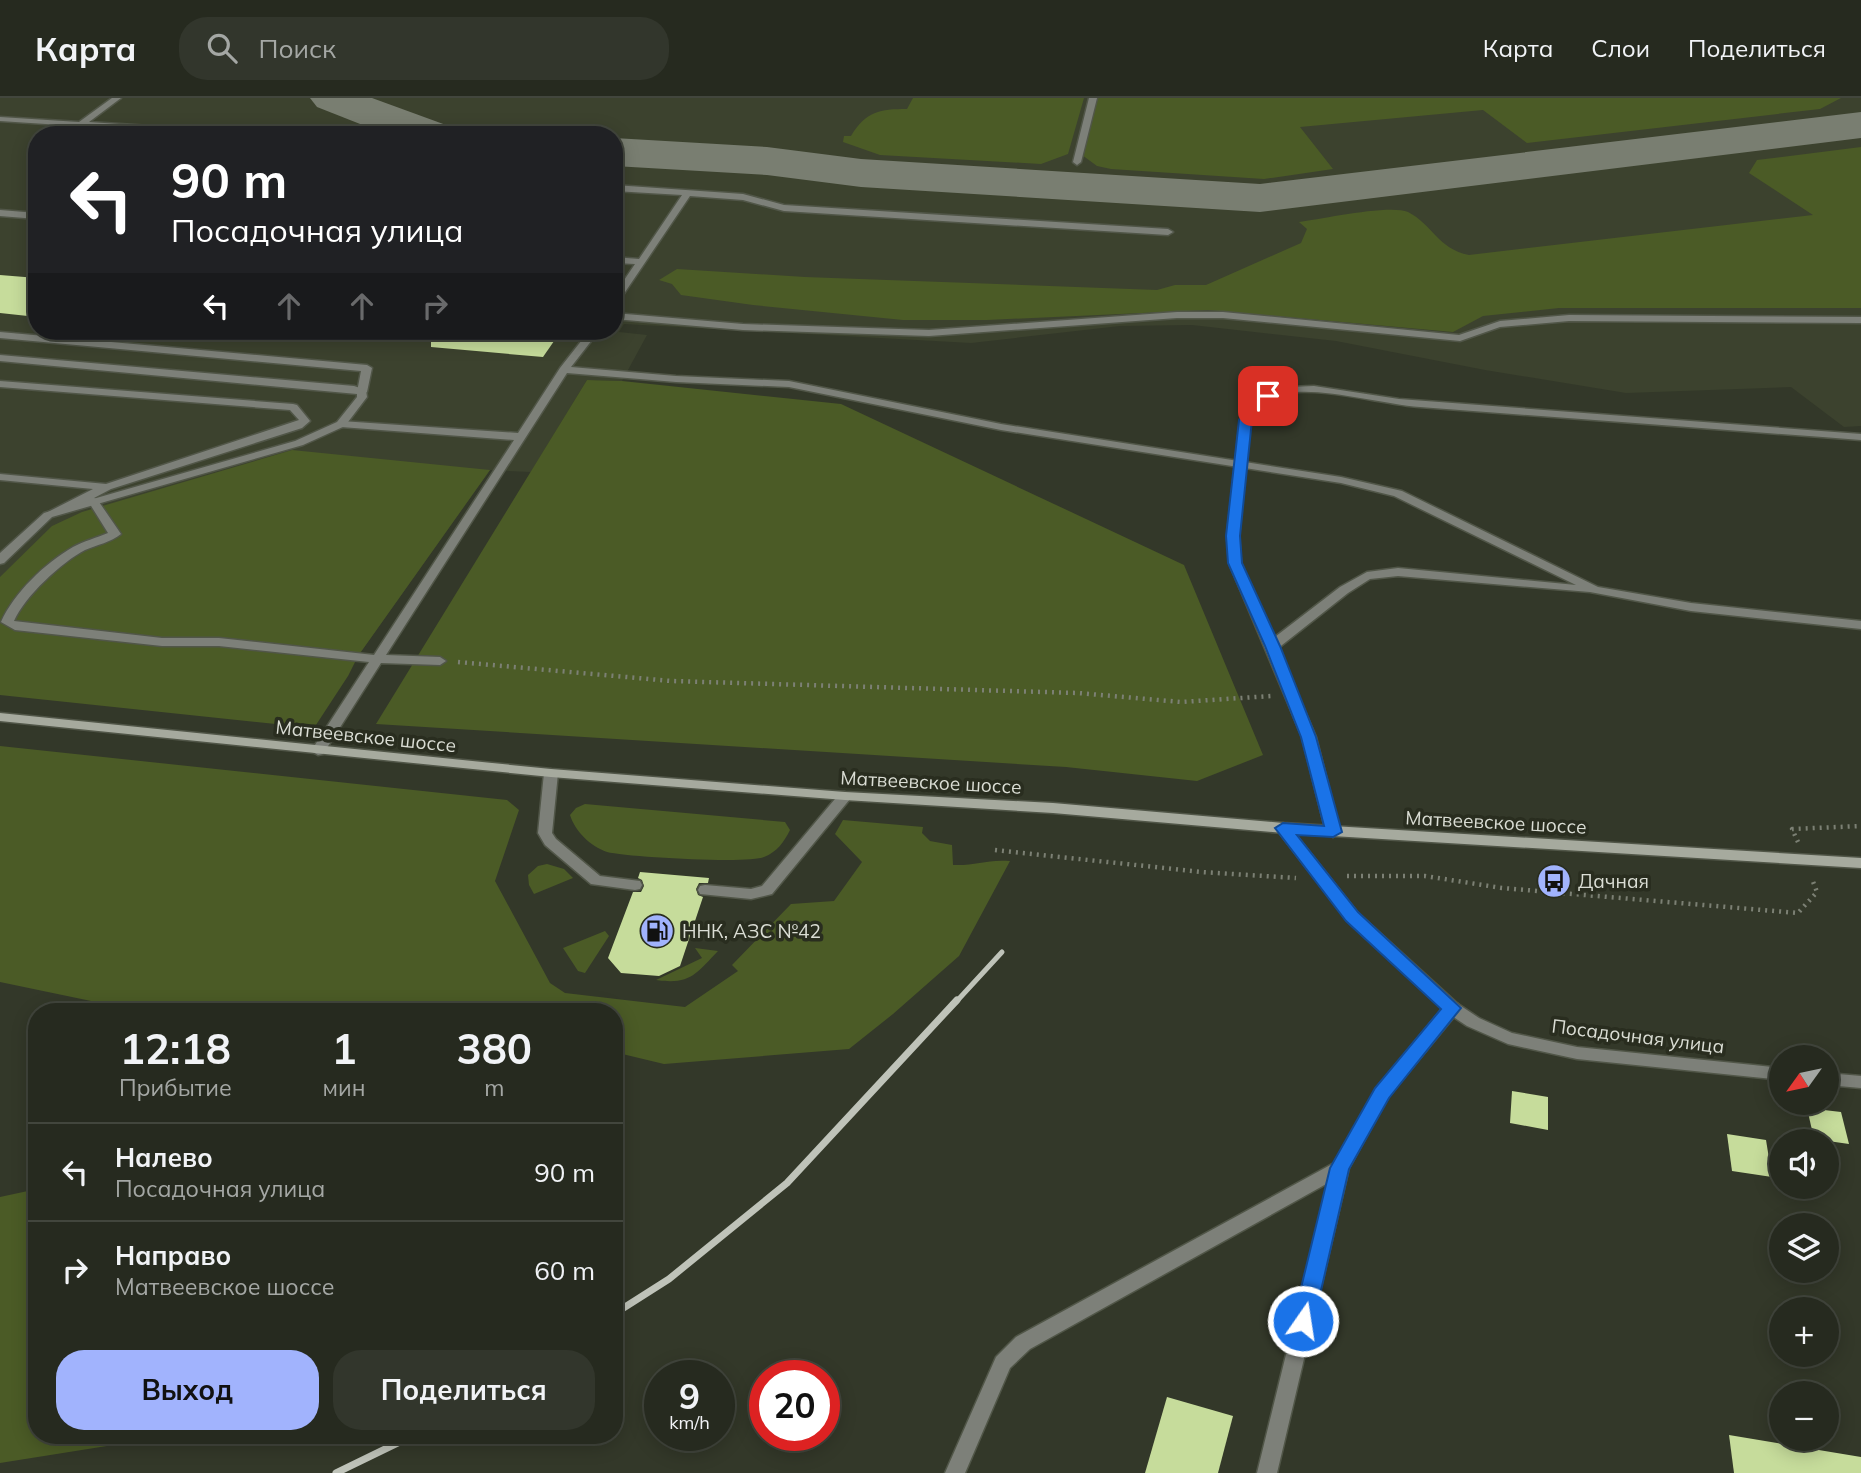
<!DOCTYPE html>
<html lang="ru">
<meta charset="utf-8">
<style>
:root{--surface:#262a1f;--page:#32362c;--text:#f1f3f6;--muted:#a4a7a4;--line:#42463d;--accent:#a1b3fd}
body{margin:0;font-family:Mulish,sans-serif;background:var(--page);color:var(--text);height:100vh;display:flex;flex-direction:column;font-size:26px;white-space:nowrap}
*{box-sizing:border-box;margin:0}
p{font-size:23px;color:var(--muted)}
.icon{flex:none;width:38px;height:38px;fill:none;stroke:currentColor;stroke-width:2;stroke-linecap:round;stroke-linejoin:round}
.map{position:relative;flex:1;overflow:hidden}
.panel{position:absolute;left:28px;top:905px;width:595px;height:441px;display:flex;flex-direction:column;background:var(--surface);border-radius:28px;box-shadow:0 4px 18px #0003,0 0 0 2px var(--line)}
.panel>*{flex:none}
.guide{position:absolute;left:28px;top:28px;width:595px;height:214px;border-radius:28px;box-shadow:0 4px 18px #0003,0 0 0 2px var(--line);background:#202124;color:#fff;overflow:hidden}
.needle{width:46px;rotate:237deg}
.controls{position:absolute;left:1769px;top:947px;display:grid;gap:14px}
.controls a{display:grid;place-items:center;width:70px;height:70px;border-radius:50%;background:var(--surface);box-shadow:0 4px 18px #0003,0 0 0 2px var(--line);font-size:35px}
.speed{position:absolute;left:644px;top:1262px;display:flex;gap:14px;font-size:35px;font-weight:700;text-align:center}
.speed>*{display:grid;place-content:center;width:91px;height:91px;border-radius:50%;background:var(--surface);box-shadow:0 4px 18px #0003,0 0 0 2px var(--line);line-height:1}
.speed small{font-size:18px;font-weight:400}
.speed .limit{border:10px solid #d22;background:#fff;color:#111}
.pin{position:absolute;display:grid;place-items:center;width:60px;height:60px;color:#fff;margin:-30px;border-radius:14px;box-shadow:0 4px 10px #0006}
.me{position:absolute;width:77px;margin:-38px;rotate:13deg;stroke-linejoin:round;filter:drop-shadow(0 0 5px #0008)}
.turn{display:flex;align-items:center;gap:24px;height:147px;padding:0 28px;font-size:32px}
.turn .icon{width:91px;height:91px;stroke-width:2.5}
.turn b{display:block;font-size:49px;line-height:60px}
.lanes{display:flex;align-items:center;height:66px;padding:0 28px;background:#0003;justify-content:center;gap:35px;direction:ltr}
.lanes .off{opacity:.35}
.eta{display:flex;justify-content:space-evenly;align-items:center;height:119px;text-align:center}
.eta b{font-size:42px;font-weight:700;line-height:49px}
.cta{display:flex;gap:14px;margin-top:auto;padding:14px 28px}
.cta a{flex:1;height:80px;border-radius:28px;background:var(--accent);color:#111;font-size:28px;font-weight:700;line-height:80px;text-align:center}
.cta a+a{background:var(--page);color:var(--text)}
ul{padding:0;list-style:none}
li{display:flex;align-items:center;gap:21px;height:98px;padding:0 28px;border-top:2px solid var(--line)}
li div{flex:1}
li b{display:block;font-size:26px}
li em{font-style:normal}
header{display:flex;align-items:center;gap:42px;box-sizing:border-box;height:98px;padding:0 35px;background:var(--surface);border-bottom:2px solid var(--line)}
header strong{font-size:33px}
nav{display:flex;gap:38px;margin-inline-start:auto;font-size:24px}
.search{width:490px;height:63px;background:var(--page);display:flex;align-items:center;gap:18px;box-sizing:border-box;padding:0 24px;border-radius:28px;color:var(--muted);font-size:26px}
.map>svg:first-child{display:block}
.built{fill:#3c422e;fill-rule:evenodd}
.green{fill:#4b5b26}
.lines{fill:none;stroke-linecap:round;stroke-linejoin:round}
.taxiway{fill:#797e71;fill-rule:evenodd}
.building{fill:#c6dc9b}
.service-casing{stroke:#515648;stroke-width:3}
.pedestrian-casing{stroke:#515648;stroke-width:3}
.minor-casing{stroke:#515648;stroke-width:3}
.secondary-casing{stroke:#515648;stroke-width:3}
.path{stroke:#7c8074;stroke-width:4.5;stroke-dasharray:2 5;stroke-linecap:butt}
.service{fill:#7d8079;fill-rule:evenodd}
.pedestrian{fill:#7d8079;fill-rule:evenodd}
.minor{fill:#7d8079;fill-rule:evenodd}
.secondary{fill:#a6aa9e;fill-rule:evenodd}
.rail-far1{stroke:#bfc3b9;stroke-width:5}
.rail{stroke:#bfc3b9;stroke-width:7}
.route{fill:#1a73e8;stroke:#114b97;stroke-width:2}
.labels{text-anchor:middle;stroke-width:7;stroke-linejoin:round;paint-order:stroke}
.street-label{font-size:19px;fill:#daddd4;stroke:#292d1f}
.poi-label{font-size:19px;fill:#daddd4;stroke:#292d1f;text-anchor:start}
</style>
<header>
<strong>Карта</strong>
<div class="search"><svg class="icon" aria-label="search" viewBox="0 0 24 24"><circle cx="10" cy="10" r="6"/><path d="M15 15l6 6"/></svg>Поиск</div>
<nav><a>Карта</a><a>Слои</a><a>Поделиться</a></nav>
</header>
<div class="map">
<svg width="1861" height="1375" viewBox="0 0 1861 1375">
<rect width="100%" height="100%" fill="#333829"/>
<path class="built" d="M0,0H1861V328L1844,329L1791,289L1626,295L1485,272L1336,243L1192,227L1120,228L971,245L624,226L619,234L647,237L622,283L587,282L531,374L490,372L358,558L348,578L0,544ZM37,37H614V233H37Z"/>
<g class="green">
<path d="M913,0H1084L1068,56L1041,66L880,57L843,44L844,38H851C866,13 880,11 907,11Z"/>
<polygon points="1097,0 1841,0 1820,11 1527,45 1483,12 1300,29 1333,71 1264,81 1111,71 1097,68 1082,57"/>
<path d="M1861,49V210H1559L1483,218L1453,234L1208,212L987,222H903L753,207L681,197L672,186L659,182L677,171L805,179L1157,192L1175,187H1206L1301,145L1307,131L1299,124C1321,121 1390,106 1408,114C1432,126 1438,151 1469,157L1813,117L1749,75L1757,62Z"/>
<polygon points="587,282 622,283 841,306 1184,467 1263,657 1197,683 1066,669 376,626"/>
<polygon points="292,352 490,372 358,558 348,578 314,630 0,597 0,479 52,428 82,414"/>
<path d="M0,648L507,702L519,712L495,783L550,885L565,895L685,909L738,873L732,867L791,806L834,803L862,764L835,736L843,722L923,729L922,735L930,743L952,747L953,767C975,768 987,761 1010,763L959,858L893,916L849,951L664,966L614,954V914L387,910L361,914L139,913L0,884Z"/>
<path d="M585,706L785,724L790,732C784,744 777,754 764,759C749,766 626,759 607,754C590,748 575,733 570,717L576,710Z"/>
<polygon points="547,766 564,771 573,780 534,796 529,787 528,777 538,768"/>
<polygon points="605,833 609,838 585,875 578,873 563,850"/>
<path d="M695,850L718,853C696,876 690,887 656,882L702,860Z"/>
<polygon points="37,1091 37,1337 176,1337 0,1365 0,1099"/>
</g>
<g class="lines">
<g class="taxiway">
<polygon points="310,0 372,0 446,27 452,37 388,37 317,9"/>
<polygon points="1861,14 1861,40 1260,114 861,89 767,77 614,68 614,40 767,49 861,61 1260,86"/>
</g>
</g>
<g class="building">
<polygon points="0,177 37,180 37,219 0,215"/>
<polygon points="431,233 561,233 543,259 431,249"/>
<polygon points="640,774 709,780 708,785 699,785 696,791 698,797 703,799 680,868 659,878 621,875 608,860 633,794 641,794 644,788 642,782 638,780"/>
<polygon points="1512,993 1548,999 1548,1032 1510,1025"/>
<polygon points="1807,1010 1841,1014 1849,1046 1814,1041"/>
<polygon points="1727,1036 1766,1042 1772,1079 1732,1073"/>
<polygon points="1167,1299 1233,1318 1218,1375 1145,1375"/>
<polygon points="1729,1337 1861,1359 1861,1375 1734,1375"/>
</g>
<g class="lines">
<g class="service-casing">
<g id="service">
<polygon points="112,0 121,0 89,24 256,35 260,37 213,37 0,23 0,19 79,24"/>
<polygon points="1089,0 1097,0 1081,64 1077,67 1073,64"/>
<polygon points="614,87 743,96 784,107 1168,131 1173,134 1168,137 784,113 743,102 690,98 617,206 614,207 614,197 635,166 614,165 614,159 639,161 682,97 614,93"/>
<polygon points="0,112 37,115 37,121 0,118"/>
<polygon points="1177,214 1223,214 1459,237 1500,223 1569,217 1861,219 1861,225 1569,223 1500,229 1460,243 1223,220 1177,220 929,238 743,232 614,221 614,215 743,226 929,232"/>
<path d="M589,233H599L571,269L676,278L789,283L1001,326L1341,379L1402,393L1598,489L1691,505L1861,523V531L1691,513L1590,494L1398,478L1370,481L1348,495L1277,551H1267L1266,548L1267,545L1340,489L1367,474L1398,470L1576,487L1394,398L1341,385L1001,332L789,289L676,284L567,275L386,557L440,559L446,563L440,567L381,565L323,656L318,657L311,653L369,564L219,548H162L15,532L1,524C14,495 45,465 73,449C84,443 96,440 108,435L88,403L56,417H48L46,415L93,391L0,382V376L106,386L299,322L290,312L0,289V283L293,306L297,307L310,323L302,330L111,391L94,400L97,401L121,436C111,444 97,447 85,452C62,464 25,498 14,523L162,540H219L374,557L514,342L341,329L336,326L341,323L518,335L560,270Z"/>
<polygon points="551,671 558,675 552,735 556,741 600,778 640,783 642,787 640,791 635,792 591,786 545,747 538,735 544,675"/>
<polygon points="845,694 852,698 850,701 772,796 751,801 700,796 698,792 700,788 705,787 751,791 762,788 840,695"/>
<polygon points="1452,904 1458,906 1460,910 1458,914 1388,999 1349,1070 1277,1375 1257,1375 1328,1085 1030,1251 1010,1270 965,1375 945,1375 996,1259 1016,1239 1334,1065 1376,991 1446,906"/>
</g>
</g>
<g class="pedestrian-casing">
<polygon id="pedestrian" points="0,234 367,267 372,270 367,294 362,297 357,294 361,273 0,240"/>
</g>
<g class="minor-casing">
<g id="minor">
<polygon points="0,257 354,288 366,292 367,299 345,328 303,347 52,419 4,465 0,466 0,455 44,415 295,343 337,324 357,299 357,296 0,263"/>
<path d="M1314,288L1399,301L1861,336V342C1714,331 1567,320 1420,309C1382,306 1322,289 1288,295C1271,299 1258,307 1250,322L1239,438L1241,465L1316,639L1340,734L1333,739L1326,734L1302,639L1229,465L1227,438L1240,322C1257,290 1281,289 1314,288Z"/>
<polygon points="1283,725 1288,727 1357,814 1458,906 1479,920 1512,935 1577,949 1782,970 1782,982 1577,961 1508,946 1467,928 1446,914 1347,822 1278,733 1276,730"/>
<polygon points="1827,975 1861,978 1861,990 1827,987"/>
</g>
</g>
<g class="secondary-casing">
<polygon id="secondary" points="0,615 551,671 845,694 1053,705 1283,725 1861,760 1861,770 1283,735 1053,715 845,702 551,679 0,623"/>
</g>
<g class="path">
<polyline points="458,564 671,583 1078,595 1181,604 1271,598"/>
<polyline points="1798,744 1792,731 1861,728"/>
<polyline points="995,752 1201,774 1296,780"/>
<polyline points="1347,778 1425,778 1502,790 1798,815 1817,794 1812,781"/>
</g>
<use href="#service" class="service"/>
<use href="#pedestrian" class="pedestrian"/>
<use href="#minor" class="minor"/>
<use href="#secondary" class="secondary"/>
<polyline class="rail-far1" points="956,904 1002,854"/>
<g class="rail">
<polyline points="614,1216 669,1181 787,1085 957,902"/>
<polyline points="336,1375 414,1337"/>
</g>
</g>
<polygon class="route" points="1268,294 1274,298 1257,311 1252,322 1240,438 1242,465 1280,548 1316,639 1342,734 1333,739 1297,737 1358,814 1461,910 1389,1000 1349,1071 1314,1223 1311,1229 1303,1232 1296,1229 1293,1223 1330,1070 1375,990 1441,911 1346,823 1275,730 1283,725 1324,728 1301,639 1265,548 1228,465 1226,438 1239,322 1248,306"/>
<defs>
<g id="bus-disc" transform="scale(1.75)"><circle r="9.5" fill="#a1b3fd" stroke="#292d1f"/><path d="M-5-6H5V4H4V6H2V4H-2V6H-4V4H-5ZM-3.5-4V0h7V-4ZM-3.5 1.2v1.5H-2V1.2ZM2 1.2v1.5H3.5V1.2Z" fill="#111"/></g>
<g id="fuel-disc" transform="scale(1.75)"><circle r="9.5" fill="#a1b3fd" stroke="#292d1f"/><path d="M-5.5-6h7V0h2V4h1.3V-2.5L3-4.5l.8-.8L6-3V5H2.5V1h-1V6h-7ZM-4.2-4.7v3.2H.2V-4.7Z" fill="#111"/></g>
</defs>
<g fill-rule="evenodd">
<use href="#bus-disc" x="1554" y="783"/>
<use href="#fuel-disc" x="657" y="833"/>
</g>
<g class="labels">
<g class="street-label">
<text transform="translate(366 638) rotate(6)" y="7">Матвеевское шоссе</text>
<text transform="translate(931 684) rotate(3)" y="7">Матвеевское шоссе</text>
<text transform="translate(1496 724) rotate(3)" y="7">Матвеевское шоссе</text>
<text transform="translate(1638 938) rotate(7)" y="7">Посадочная улица</text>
</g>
<g class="poi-label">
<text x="1578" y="790">Дачная</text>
<text x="682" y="840">ННК, АЗС №42</text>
</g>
</g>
</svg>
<div class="controls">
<a><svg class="needle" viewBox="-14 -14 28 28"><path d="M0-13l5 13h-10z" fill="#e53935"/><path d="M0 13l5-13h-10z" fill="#a4a7a4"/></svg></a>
<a><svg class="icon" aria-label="sound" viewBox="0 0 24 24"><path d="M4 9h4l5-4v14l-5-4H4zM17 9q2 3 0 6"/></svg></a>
<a><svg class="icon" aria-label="layers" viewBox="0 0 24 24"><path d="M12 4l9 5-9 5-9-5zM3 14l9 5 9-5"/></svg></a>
<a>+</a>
<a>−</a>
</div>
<div class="speed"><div>9<small>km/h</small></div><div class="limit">20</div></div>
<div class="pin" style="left:1268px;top:298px;background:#d93025"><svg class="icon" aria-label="arrive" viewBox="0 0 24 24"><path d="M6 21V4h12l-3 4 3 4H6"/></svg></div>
<svg class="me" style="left:1303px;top:1223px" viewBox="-20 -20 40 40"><circle r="17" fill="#1a73e8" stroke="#fff" stroke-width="3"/><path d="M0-11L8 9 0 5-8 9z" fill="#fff"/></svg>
<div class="guide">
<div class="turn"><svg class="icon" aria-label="left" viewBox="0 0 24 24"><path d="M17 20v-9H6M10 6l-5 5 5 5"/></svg><div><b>90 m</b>Посадочная улица</div></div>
<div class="lanes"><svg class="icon" aria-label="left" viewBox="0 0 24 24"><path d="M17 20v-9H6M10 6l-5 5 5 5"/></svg><svg class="icon off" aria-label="ahead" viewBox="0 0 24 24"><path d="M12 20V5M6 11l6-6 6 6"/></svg><svg class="icon off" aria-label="ahead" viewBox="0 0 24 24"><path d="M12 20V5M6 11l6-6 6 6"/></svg><svg class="icon off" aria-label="right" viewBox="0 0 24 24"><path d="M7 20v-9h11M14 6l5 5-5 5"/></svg></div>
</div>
<section class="panel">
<div class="eta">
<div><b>12:18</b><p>Прибытие</p></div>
<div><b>1</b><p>мин</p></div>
<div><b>380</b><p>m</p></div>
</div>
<ul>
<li><svg class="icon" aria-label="left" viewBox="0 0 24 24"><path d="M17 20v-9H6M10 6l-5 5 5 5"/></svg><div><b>Налево</b><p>Посадочная улица</p></div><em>90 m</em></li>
<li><svg class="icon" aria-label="right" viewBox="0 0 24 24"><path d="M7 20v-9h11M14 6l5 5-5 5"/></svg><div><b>Направо</b><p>Матвеевское шоссе</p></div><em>60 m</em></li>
</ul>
<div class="cta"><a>Выход</a><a>Поделиться</a></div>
</section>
</div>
